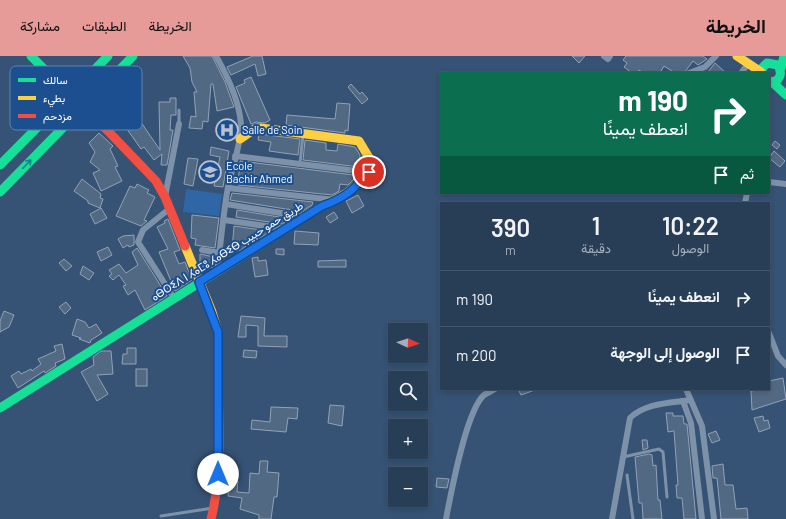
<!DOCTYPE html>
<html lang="ar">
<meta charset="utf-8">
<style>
:root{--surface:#283e57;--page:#30455d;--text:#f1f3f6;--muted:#a5aeba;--line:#44576d;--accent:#e69b98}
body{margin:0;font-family:Barlow,Vazirmatn,"Noto Sans Tifinagh",sans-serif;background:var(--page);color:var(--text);direction:rtl;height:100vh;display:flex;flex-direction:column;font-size:15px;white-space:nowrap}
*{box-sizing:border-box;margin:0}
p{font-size:13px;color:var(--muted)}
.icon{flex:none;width:22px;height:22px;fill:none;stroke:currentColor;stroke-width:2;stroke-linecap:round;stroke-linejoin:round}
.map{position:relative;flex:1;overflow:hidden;direction:ltr}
.panel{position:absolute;left:440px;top:146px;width:330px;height:188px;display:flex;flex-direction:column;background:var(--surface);border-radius:0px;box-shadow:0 2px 6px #0003,0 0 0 1px var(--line);direction:rtl}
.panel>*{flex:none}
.banner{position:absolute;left:440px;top:16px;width:330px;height:122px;border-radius:0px;box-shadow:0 2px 6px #0003,0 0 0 1px var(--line);direction:rtl;background:#0b6e4f;color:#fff;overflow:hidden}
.needle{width:26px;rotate:93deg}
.controls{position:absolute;left:388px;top:267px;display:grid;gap:8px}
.controls a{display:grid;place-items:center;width:40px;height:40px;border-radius:0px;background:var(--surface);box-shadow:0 2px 6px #0003,0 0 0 1px var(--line);font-size:20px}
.pin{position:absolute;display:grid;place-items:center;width:34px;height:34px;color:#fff;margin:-17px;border:2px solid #fff;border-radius:50%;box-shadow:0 1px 4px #0007}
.me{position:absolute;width:44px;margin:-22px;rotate:0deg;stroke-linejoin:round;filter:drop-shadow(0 0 3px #0008)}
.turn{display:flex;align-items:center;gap:14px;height:84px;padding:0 16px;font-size:18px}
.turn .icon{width:52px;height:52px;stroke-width:2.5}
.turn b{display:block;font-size:28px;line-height:34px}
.then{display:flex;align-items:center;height:38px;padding:0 16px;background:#0003;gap:8px;font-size:15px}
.eta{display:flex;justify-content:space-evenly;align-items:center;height:68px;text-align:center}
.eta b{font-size:24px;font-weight:600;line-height:28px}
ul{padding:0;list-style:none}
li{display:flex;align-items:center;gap:12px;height:56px;padding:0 16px;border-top:1px solid var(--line)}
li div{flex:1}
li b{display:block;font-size:15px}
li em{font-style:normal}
header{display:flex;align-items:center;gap:24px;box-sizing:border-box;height:56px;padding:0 20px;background:var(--accent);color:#111}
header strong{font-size:19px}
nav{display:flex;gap:22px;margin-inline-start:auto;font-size:14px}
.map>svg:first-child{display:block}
.green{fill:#2f66a5}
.building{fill:#526984;stroke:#92a2b6}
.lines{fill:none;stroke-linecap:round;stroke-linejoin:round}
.lane{stroke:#7d92a8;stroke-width:3}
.street{stroke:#7d92a8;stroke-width:6}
.fast{stroke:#16e098;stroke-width:9}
.slow{stroke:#ffcf43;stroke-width:9}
.jam{stroke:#f24e42;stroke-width:9}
.jam-bridge{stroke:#f24e42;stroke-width:9}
.oneway{stroke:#198292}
.route-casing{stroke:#114b97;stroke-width:10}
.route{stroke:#1a73e8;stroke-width:7}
.labels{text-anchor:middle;stroke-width:4;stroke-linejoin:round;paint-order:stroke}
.poi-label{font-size:11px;fill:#fff;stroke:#1b4f8f;text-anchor:start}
.street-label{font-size:11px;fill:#fff;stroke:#1b4f8f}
.key{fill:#1b4f8f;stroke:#5f84b1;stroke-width:1}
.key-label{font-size:11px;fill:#fff}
</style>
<header>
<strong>الخريطة</strong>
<nav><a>الخريطة</a><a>الطبقات</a><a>مشاركة</a></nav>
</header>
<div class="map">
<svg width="786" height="463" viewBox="0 0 786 463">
<rect width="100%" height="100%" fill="#365274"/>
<polygon class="green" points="186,133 222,138 219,160 183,156"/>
<g class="building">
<polygon points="183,0 212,0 225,26 234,51 217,55 213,28 211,28 208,66 203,65 202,73 189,72 191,60 196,61 194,36 197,36 192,26 190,12"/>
<polygon points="253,0 262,0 266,18 258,20 255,8 231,19 227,11"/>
<polygon points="572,0 585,0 579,7"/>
<polygon points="626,0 703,0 707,3 698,9 693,5 684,17 675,17 664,10 660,17 644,17 639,14 638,17 632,17 624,11 627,7 623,4"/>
<polygon points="715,7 726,17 707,17"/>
<polygon points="251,21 270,64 265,67 256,66 251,68 236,31 245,27 244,24"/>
<polygon points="351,28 360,38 362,36 368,43 362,48 348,31"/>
<polygon points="170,42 176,42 176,59 171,59 170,74 173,74 167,109 161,109 162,98 154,104 144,91 141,93 117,59 126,53 125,51 133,45 139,52 134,56 160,94 159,46 170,46"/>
<polygon points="337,47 350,48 348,75 345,74 345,77 286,69 287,59 335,63"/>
<polygon points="233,67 234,81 220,83 219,68"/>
<polygon points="99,77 113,90 110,93 118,110 115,111 122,125 101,135 93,117 100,114 90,106 95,96 89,87"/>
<polygon points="259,78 300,83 298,99 269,95 271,86 258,84"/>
<polygon points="305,84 326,87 326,94 337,95 338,88 355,91 360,99 359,111 303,104"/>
<polygon points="775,85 780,89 777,93 772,89"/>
<polygon points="211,91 229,95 223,131 214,130 220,101 210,99"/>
<polygon points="774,95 785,105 780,111 769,102"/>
<polygon points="188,102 198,103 193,130 184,128"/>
<polygon points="240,105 354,119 354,123 348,129 340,128 339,135 332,139 238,129"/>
<polygon points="82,123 101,138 100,142 103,143 100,152 88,147 88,145 74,135"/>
<polygon points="137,128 149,134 147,137 155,141 144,164 147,165 141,170 116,160 130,130 135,132"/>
<polygon points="232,137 313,146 312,149 302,155 286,153 230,144"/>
<polygon points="358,139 364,150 352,157 346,145"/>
<polygon points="101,152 107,162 95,168 90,158"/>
<polygon points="237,154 285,162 285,166 282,168 236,161"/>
<polygon points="334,156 338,162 330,167 326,161"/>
<polygon points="192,159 219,162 215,192 195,189 196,183 191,182"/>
<polygon points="168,163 180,194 174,196 179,208 185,206 192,224 175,235 159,196 168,193 157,171 165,167 164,165"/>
<polygon points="234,170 268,175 268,177 257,184 247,183 246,190 240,195 232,194"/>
<polygon points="295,175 319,177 318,189 294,188"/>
<polygon points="134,179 134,189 129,191 128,189 123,192 118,183 123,180"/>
<polygon points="108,191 112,199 101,205 97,196"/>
<polygon points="137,192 167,240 145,254 135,234 128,239 123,230 126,229 119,219 113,224 109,220 112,218 109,214 119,208 126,217 138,209 132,196"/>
<polygon points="276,193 284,193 284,199 276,198"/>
<polygon points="200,198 214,201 213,211 203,212 203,207 200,207"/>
<polygon points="258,201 258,205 266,204 268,219 255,221 252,202"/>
<polygon points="64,203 72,210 66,215 59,207"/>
<polygon points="346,204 346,211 318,211 318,205"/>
<polygon points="83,210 94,217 89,224 80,218"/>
<polygon points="66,246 71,252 65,258 59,251"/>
<polygon points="4,255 14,259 9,271 0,276 0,265"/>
<polygon points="241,260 265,262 264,280 287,280 287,291 258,290 258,270 246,269 246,281 238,281"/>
<polygon points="77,263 85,266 89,272 96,268 102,277 91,284 90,287 79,283 81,282 72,279"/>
<polygon points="62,288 65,303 55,307 56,310 45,317 44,315 18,332 11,320 19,315 21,318 31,313 32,315 41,308 38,303 56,295 54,290"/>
<polygon points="127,292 136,292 136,308 122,308 123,298 127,298"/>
<polygon points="244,294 257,295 256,302 243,301"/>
<polygon points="101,295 111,295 113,318 97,319 108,338 97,345 81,316 94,309 93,301"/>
<rect x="136" y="313" width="11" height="17"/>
<polygon points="783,322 786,343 752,354 751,335 769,333 769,325"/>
<polygon points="518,333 535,333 535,334 521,339"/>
<polygon points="330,349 344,350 342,370 328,367"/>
<polygon points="271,351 298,352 297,363 288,362 286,376 251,373 252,364 270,366"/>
<polygon points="666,357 673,357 673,360 683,360 684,368 687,368 696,463 684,463 682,442 677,442 676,429 678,429 674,375 668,376"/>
<polygon points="763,360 764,365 768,364 770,372 759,376 754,362"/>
<polygon points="716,375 720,384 712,387 708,378"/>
<polygon points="642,384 647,384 648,392 643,394"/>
<polygon points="649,398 652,399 653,410 656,409 658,444 660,444 662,463 643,463 642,447 639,447 635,401"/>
<polygon points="260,405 268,405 267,416 279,417 277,441 274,441 271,463 259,463 259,459 240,453 242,442 228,440 229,424 238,425 237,436 249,437 250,417 259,418"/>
<polygon points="723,408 725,429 733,429 736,453 747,452 748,463 721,463 717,422 713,422 712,410"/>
<polygon points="437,422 449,423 447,432 436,431"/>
</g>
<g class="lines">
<g class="lane">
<polyline points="179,54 179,68"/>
<polyline points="300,107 303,79"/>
<polyline points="623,401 659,393 663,396 667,441"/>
<polyline points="627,419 633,463"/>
<polyline points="161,460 213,452"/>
</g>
<g class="street">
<path d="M216,0C228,21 239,44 241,68C242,85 232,112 228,131C223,158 221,187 217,215"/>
<polyline points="604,0 608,3 610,0"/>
<polyline points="689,17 705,11 716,0"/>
<polyline points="741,17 748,8"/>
<polyline points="235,100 365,116"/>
<polyline points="769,126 786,128"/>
<polyline points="228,132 335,144"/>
<polyline points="165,141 179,68"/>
<polyline points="745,147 747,137"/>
<polyline points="226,148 305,161"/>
<polyline points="169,153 143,174 138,186 174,242"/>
<polyline points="224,164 286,173"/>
<polyline points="202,194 220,197"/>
<polyline points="769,277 778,300 786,309"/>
<polyline points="686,333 702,370 714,463"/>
<polyline points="683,345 691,367 702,463"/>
<path d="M446,463C451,437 466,355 484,339C487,337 492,335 495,333"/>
<path d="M612,463L630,362C645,347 670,347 690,344"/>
</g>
<g class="fast">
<polyline points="31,0 52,21"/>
<polyline points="781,12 784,0"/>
<path d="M761,17L763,11L767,7L778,9C781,16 782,20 776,25L769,26"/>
<polyline points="772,26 786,39"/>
<polyline points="0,109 108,0"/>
<polyline points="0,136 133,0"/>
<polyline points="0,352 269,183"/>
</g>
<g class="slow">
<polyline points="737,0 761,16"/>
<path d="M240,83L256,72H261L359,85L371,105L369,116H365C356,135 340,141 322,150C304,159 286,172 269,183"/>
<polyline points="185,190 212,256 218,276 218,315"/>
</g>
<g class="jam">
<polyline points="107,74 156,125 165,141 185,190"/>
<path d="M211,463C223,416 218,363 218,315"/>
</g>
<polyline class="jam-bridge" points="52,21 107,74"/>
</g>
<defs><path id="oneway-shaft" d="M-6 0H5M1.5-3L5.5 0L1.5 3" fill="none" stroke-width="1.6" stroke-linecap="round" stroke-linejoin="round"/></defs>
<use class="oneway" href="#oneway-shaft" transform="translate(27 108) rotate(-46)"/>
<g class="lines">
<g class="route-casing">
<path id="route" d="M218,418V276L199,226L322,150C339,144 358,134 365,116H369"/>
</g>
<use href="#route" class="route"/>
</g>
<defs>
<g id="hospital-ring" transform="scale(1.15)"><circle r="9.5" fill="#1b4f8f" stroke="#b9c2ce" stroke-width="1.5"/><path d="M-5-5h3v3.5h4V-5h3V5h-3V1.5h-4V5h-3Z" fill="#b9c2ce"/></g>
<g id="school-ring" transform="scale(1.15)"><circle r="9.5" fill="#1b4f8f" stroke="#b9c2ce" stroke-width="1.5"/><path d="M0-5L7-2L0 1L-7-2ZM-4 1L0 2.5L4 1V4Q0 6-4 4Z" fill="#b9c2ce"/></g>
</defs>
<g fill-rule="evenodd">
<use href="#hospital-ring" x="227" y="74"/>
<use href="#school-ring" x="210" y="116"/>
</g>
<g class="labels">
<g class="poi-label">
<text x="242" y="78">Salle de Soin</text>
<text x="226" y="114">Ecole<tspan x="226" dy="13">Bachir Ahmed</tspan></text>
</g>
<g class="street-label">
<text transform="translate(227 195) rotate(-32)" y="4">ⴰⴱⵔⵉⴷ ⵏ ⵃⴰⵎⵓ ⵃⴰⴱⵉⴱ طريق حمو حبيب</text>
</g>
</g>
<rect x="10" y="10" width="132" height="64" rx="6" class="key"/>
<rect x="18" y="22" width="18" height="4" fill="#16e098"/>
<rect x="18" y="40" width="18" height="4" fill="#ffcf43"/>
<rect x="18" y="58" width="18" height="4" fill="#f24e42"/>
<g class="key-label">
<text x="43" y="28">سالك</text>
<text x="43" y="46">بطيء</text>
<text x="43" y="64">مزدحم</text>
</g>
</svg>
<div class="controls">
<a><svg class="needle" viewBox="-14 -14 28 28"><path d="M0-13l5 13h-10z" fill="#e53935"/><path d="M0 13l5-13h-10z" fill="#a5aeba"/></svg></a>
<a><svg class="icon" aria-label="search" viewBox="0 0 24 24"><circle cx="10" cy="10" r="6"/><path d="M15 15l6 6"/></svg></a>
<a>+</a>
<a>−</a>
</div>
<div class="pin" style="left:369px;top:116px;background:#d93025"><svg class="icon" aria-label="arrive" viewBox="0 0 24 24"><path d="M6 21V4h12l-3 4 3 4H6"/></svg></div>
<svg class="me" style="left:218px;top:418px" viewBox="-20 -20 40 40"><circle r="19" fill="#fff"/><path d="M0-13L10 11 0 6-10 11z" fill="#1a73e8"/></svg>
<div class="banner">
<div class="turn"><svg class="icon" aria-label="right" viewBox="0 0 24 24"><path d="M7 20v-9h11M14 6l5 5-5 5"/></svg><div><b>190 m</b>انعطف يمينًا</div></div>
<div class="then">ثم<svg class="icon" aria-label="arrive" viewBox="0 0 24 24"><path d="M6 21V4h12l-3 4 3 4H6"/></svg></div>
</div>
<section class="panel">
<div class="eta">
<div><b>10:22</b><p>الوصول</p></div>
<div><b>1</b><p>دقيقة</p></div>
<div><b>390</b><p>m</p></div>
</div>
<ul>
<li><svg class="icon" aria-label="right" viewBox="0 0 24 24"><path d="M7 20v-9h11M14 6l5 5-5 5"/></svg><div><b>انعطف يمينًا</b></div><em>190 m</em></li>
<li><svg class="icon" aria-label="arrive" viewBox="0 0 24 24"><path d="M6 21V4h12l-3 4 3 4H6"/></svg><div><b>الوصول إلى الوجهة</b></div><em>200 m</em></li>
</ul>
</section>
</div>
